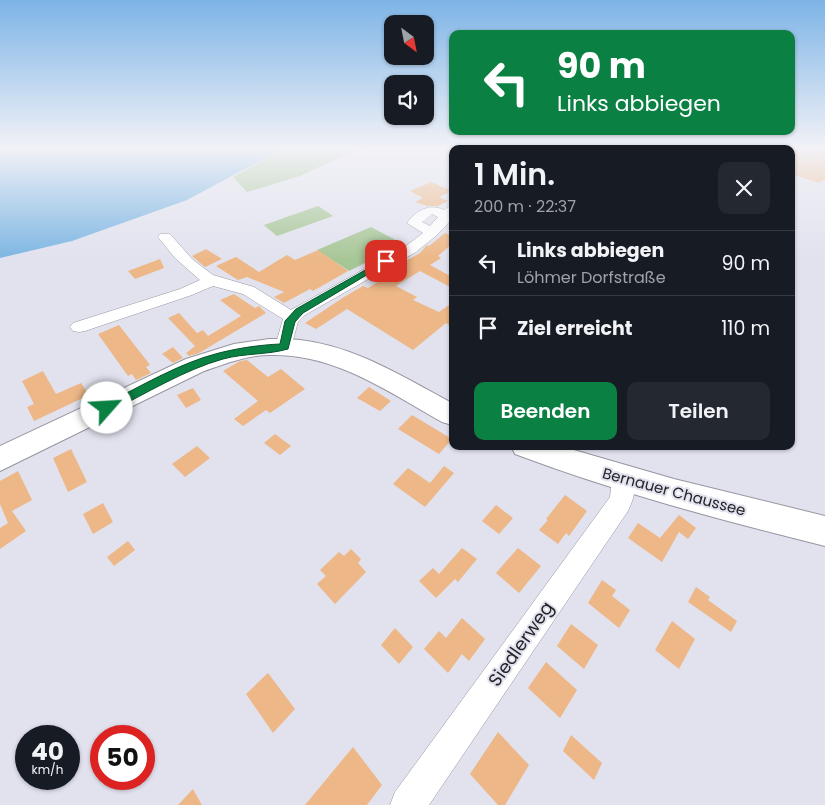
<!DOCTYPE html>
<html lang="de">
<meta charset="utf-8">
<style>
:root{--surface:#171b24;--page:#242831;--text:#f1f3f6;--muted:#9ea1a6;--line:#363941;--accent:#0b8043}
body{margin:0;font-family:Poppins,sans-serif;background:var(--page);color:var(--text);height:100vh;display:flex;flex-direction:column;font-size:19px;white-space:nowrap}
*{box-sizing:border-box;margin:0}
p{font-size:16px;color:var(--muted)}
.icon{flex:none;width:28px;height:28px;fill:none;stroke:currentColor;stroke-width:2;stroke-linecap:round;stroke-linejoin:round}
.map{position:relative;flex:1;overflow:hidden}
.sheet{position:absolute;left:449px;top:145px;width:346px;height:305px;display:flex;flex-direction:column;background:var(--surface);border-radius:10px;box-shadow:0 1px 4px #0004}
.sheet>*{flex:none}
.hud{position:absolute;left:449px;top:30px;width:346px;height:105px;border-radius:10px;box-shadow:0 1px 4px #0004;background:#0b8043;color:#fff;overflow:hidden}
.needle{width:32px;rotate:148deg}
.fabs{position:absolute;left:384px;top:15px;display:grid;gap:10px}
.fabs a{display:grid;place-items:center;width:50px;height:50px;border-radius:10px;background:var(--surface);box-shadow:0 1px 4px #0004;font-size:25px}
.speed{position:absolute;left:15px;top:725px;display:flex;gap:10px;font-size:25px;font-weight:700;text-align:center}
.speed>*{display:grid;place-content:center;width:65px;height:65px;border-radius:50%;background:var(--surface);box-shadow:0 1px 4px #0004;line-height:1}
.speed small{font-size:12px;font-weight:400}
.speed .limit{border:8px solid #d22;background:#fff;color:#111}
.pin{position:absolute;display:grid;place-items:center;width:42px;height:42px;color:#fff;margin:-21px;border-radius:10px;box-shadow:0 2px 8px #0006}
.me{position:absolute;width:55px;margin:-28px;rotate:64deg;stroke-linejoin:round;filter:drop-shadow(0 0 4px #0008)}
.turn{display:flex;align-items:center;gap:18px;height:105px;padding:0 25px;font-size:22px}
.turn .icon{width:65px;height:65px;stroke-width:2.5}
.turn b{display:block;font-size:35px;line-height:42px}
.round{display:grid;place-items:center;flex:none;width:52px;height:52px;border-radius:10px;background:var(--page)}
.overview{display:flex;align-items:center;justify-content:space-between;height:85px;padding:0 25px}
h1{font-size:30px;font-weight:600;line-height:38px}
.primary-button{display:flex;gap:10px;margin-top:auto;padding:10px 25px}
.primary-button a{flex:1;height:58px;border-radius:10px;background:var(--accent);color:#fff;font-size:20px;font-weight:600;line-height:58px;text-align:center}
.primary-button a+a{background:var(--page);color:var(--text)}
ul{padding:0;list-style:none}
li{display:flex;align-items:center;gap:15px;height:65px;padding:0 25px;border-top:1px solid var(--line)}
li div{flex:1}
li b{display:block;font-size:19px}
li em{font-style:normal}
.map>svg:first-child{display:block}
.green{fill:#a7c696}
.water{fill:#7cb5e2}
.lines{fill:none;stroke-linecap:round;stroke-linejoin:round}
.stream{stroke:#7cb5e2;stroke-width:2}
.building{fill:#edb787}
.minor-casing{stroke:#9696a1;stroke-width:1}
.major-casing{stroke:#9696a1;stroke-width:2}
.minor{fill:#fff;fill-rule:evenodd}
.major{fill:#fff;fill-rule:evenodd}
.route{fill:#0b8043;stroke:#07532c}
.labels{text-anchor:middle;stroke-width:4;stroke-linejoin:round;paint-order:stroke}
.street-label{font-size:15px;fill:#242428;stroke:#e1e2ee}
.near-street-label{font-size:18px;fill:#242428;stroke:#e1e2ee}
</style>
<div class="map">
<svg width="825" height="805" viewBox="0 0 825 805">
<rect width="100%" height="100%" fill="#e1e2ee"/>
<g class="green">
<polygon points="287,147 367,147 349,153 300,176 247,192 233,177"/>
<polygon points="318,206 333,216 277,236 264,225"/>
<polygon points="371,227 403,244 349,271 317,250"/>
</g>
<polygon class="water" points="0,147 286,147 187,200 72,241 0,258"/>
<g class="lines">
<polyline class="stream" points="477,147 482,149"/>
</g>
<g class="building">
<polygon points="791,147 817,147 825,150 825,179 819,183 791,174"/>
<polygon points="431,182 452,191 439,197 448,201 438,206 427,206 415,202 423,198 410,191"/>
<polygon points="445,233 452,236 452,244 438,256 441,258 430,265 452,277 452,288 420,271 396,286 417,297 413,300 439,312 452,303 452,327 446,323 413,350 347,309 316,329 305,323 344,297 363,286 368,288 404,266 400,264 420,253 427,245 429,246"/>
<polygon points="206,249 222,259 205,267 192,256"/>
<polygon points="318,250 348,271 313,291 310,289 284,303 274,297 284,292 247,277 238,280 216,266 236,257 259,272 287,255 295,260"/>
<polygon points="160,259 164,268 135,279 128,271"/>
<polygon points="234,294 255,308 259,306 266,313 199,353 189,356 186,353 195,346 168,318 179,313 197,333 203,330 208,336 241,316 220,300"/>
<polygon points="119,325 150,365 146,367 151,373 136,380 132,374 128,376 98,334"/>
<polygon points="173,347 183,358 173,363 162,354"/>
<polygon points="247,360 268,377 281,369 305,389 270,413 266,410 243,426 234,419 258,401 223,371 240,361"/>
<polygon points="43,371 56,394 81,383 89,395 34,421 27,407 34,404 22,381"/>
<polygon points="369,387 391,401 380,411 357,398"/>
<polygon points="193,388 201,400 186,408 177,395"/>
<polygon points="412,415 452,439 439,454 398,429"/>
<polygon points="275,434 291,446 280,455 264,443"/>
<polygon points="197,446 210,458 185,477 172,464"/>
<polygon points="71,449 87,482 68,492 53,458"/>
<polygon points="444,466 454,473 425,507 393,484 408,468 430,483"/>
<polygon points="18,471 32,500 12,511 26,531 0,549 0,528 8,523 0,504 0,481"/>
<polygon points="565,495 587,511 569,536 566,533 558,544 539,530 548,520 546,519"/>
<polygon points="103,503 113,522 93,534 83,514"/>
<polygon points="496,505 513,518 499,534 482,521"/>
<polygon points="679,515 696,528 688,539 679,532 662,562 628,538 638,523 660,538"/>
<polygon points="128,541 135,550 114,566 107,557"/>
<polygon points="462,548 477,559 458,582 455,579 436,598 419,581 433,568 439,574"/>
<polygon points="518,548 541,566 519,593 496,573"/>
<polygon points="351,549 361,559 358,563 366,572 335,604 317,584 326,576 320,570 339,552 344,556"/>
<polygon points="602,580 616,590 612,596 630,610 619,628 588,603"/>
<polygon points="696,587 710,597 708,600 737,621 731,632 688,602"/>
<polygon points="462,618 485,639 469,661 462,654 448,673 424,649 439,631 446,638"/>
<polygon points="672,621 695,639 679,669 655,650"/>
<polygon points="571,624 598,645 584,669 557,646"/>
<polygon points="395,628 413,647 399,664 381,645"/>
<polygon points="546,662 577,690 560,718 528,688"/>
<polygon points="268,673 295,709 273,733 246,694"/>
<polygon points="498,732 529,765 505,805 498,805 470,774"/>
<polygon points="571,735 602,763 594,780 563,751"/>
<polygon points="353,747 382,785 367,805 305,805"/>
<polygon points="193,789 202,805 178,805"/>
</g>
<g class="lines">
<g class="minor-casing">
<g id="minor">
<polygon points="537,147 548,147 536,149"/>
<polygon points="615,147 630,147 631,149 616,149"/>
<path d="M452,205V216L451,220L437,235L416,252L305,315L298,322L290,351L284,353L278,351L275,347L283,319L243,294L213,286L192,295L85,331L79,332L73,331L70,327L73,323L180,289L200,280L175,258L158,237L160,234H170L192,259L213,275L254,287L291,310L406,246L423,233L407,223C417,210 429,203 444,210ZM432,214L438,217L430,226L422,222Z"/>
<path d="M624,470L632,473C638,486 634,498 628,511L429,805H390L395,792L610,497L612,480L616,473Z"/>
</g>
</g>
<g class="major-casing">
<g id="major">
<path d="M269,339C279,339 290,339 300,340C355,346 405,378 452,403V425L442,422C389,392 334,353 270,355C247,355 225,364 204,371L0,471V446L186,359L234,344Z"/>
<path d="M511,446H560L674,479L825,516V546C720,520 616,492 515,454Z"/>
</g>
</g>
<use href="#minor" class="minor"/>
<use href="#major" class="major"/>
</g>
<linearGradient id="sky" x2="0" y2="1"><stop stop-color="#7db4e6"/><stop offset="0.57" stop-color="#f2f2f7"/><stop offset="1" stop-color="#f2f2f7" stop-opacity="0"/></linearGradient>
<rect width="825" height="260" fill="url(#sky)"/>
<path class="route" d="M383,260L390,261L303,313L295,322L288,349C267,355 245,353 223,359C184,370 147,393 111,411L107,412L101,408L103,405C140,387 179,363 219,353C239,348 259,345 280,344L285,321L296,309Z"/>
<g class="labels">
<g class="street-label">
<text transform="translate(674 492) rotate(15)" y="5">Bernauer Chaussee</text>
</g>
<g class="near-street-label">
<text transform="translate(521 644) rotate(-55)" y="6">Siedlerweg</text>
</g>
</g>
</svg>
<div class="fabs">
<a><svg class="needle" viewBox="-14 -14 28 28"><path d="M0-13l5 13h-10z" fill="#e53935"/><path d="M0 13l5-13h-10z" fill="#9ea1a6"/></svg></a>
<a><svg class="icon" aria-label="sound" viewBox="0 0 24 24"><path d="M4 9h4l5-4v14l-5-4H4zM17 9q2 3 0 6"/></svg></a>
</div>
<div class="speed"><div>40<small>km/h</small></div><div class="limit">50</div></div>
<div class="pin" style="left:386px;top:261px;background:#d93025"><svg class="icon" aria-label="arrive" viewBox="0 0 24 24"><path d="M6 21V4h12l-3 4 3 4H6"/></svg></div>
<svg class="me" style="left:107px;top:408px" viewBox="-20 -20 40 40"><circle r="19" fill="#fff"/><path d="M0-13L10 11 0 6-10 11z" fill="#0b8043"/></svg>
<div class="hud">
<div class="turn"><svg class="icon" aria-label="left" viewBox="0 0 24 24"><path d="M17 20v-9H6M10 6l-5 5 5 5"/></svg><div><b>90 m</b>Links abbiegen</div></div>
</div>
<section class="sheet">
<div class="overview"><div><h1>1 Min.</h1><p>200 m · 22:37</p></div><a class="round"><svg class="icon" aria-label="close" viewBox="0 0 24 24"><path d="M6 6l12 12M18 6L6 18"/></svg></a></div>
<ul>
<li><svg class="icon" aria-label="left" viewBox="0 0 24 24"><path d="M17 20v-9H6M10 6l-5 5 5 5"/></svg><div><b>Links abbiegen</b><p>Löhmer Dorfstraße</p></div><em>90 m</em></li>
<li><svg class="icon" aria-label="arrive" viewBox="0 0 24 24"><path d="M6 21V4h12l-3 4 3 4H6"/></svg><div><b>Ziel erreicht</b></div><em>110 m</em></li>
</ul>
<div class="primary-button"><a>Beenden</a><a>Teilen</a></div>
</section>
</div>
